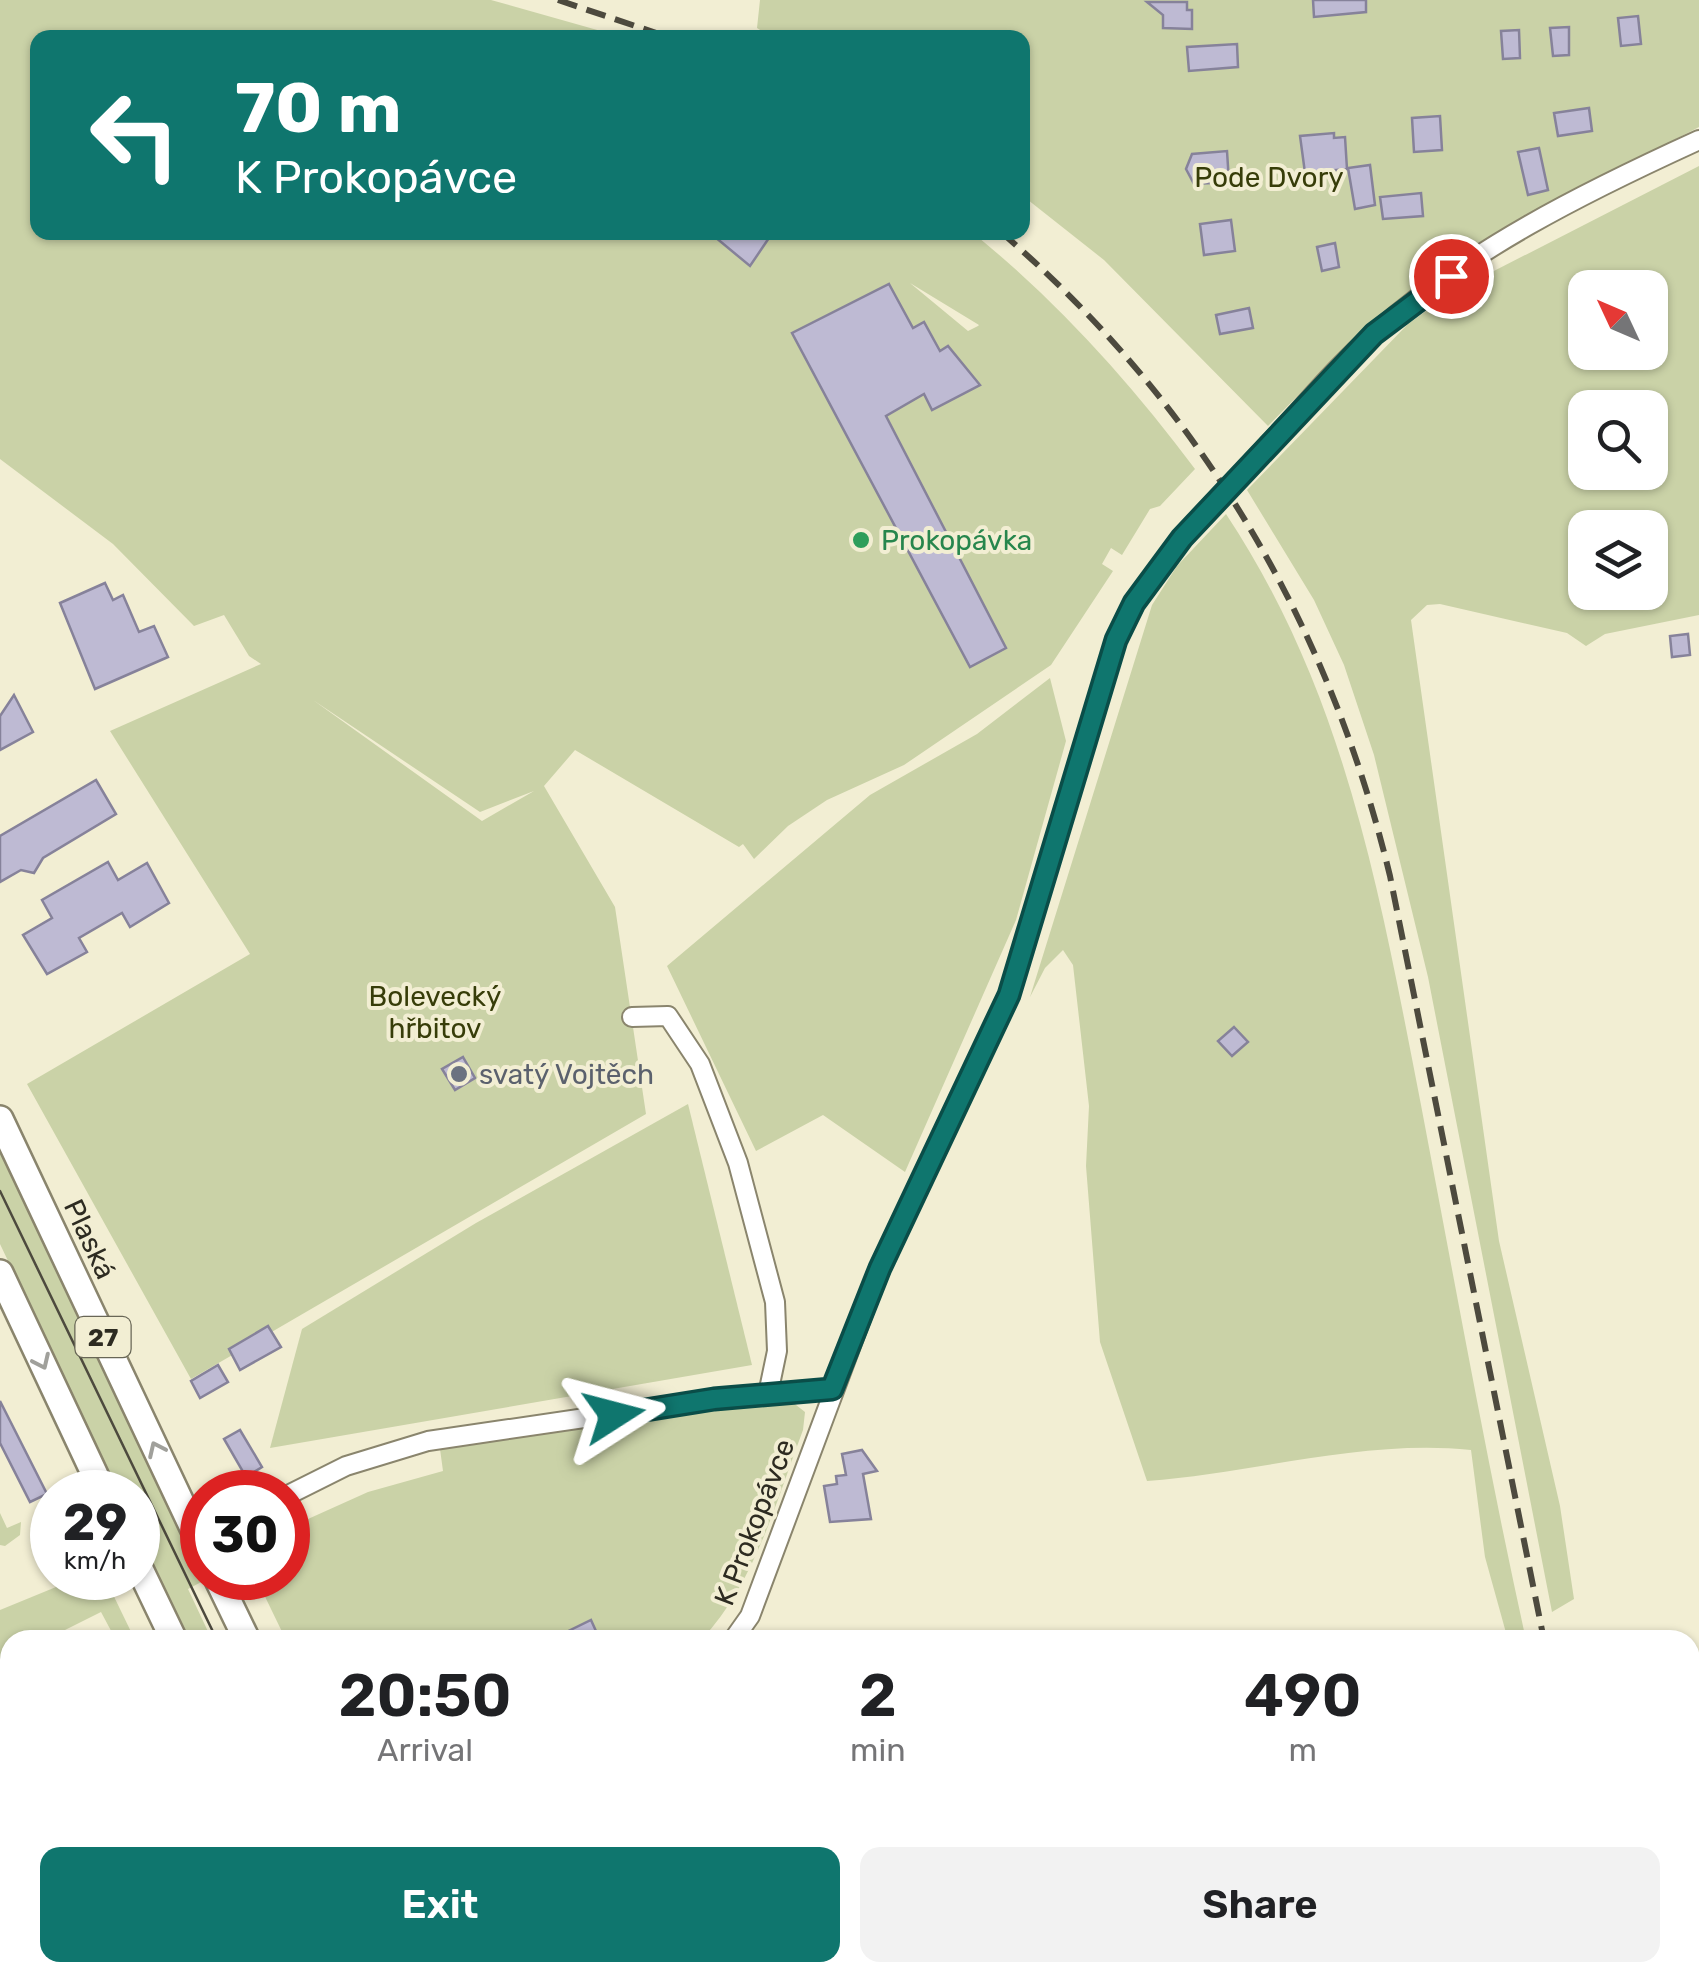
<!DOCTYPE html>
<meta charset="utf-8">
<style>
:root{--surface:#fff;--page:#f2f2f2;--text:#202124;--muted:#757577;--accent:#0f766e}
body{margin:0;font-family:Rubik,sans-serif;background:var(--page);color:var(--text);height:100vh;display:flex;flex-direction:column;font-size:38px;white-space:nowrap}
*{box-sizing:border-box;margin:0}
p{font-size:32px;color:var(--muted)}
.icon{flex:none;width:55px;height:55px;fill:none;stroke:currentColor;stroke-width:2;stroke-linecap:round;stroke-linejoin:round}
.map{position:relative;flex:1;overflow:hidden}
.sheet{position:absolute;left:0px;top:1630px;width:1700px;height:352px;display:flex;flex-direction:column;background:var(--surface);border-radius:30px 30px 0 0;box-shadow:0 2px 8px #0004}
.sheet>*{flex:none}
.hud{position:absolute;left:30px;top:30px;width:1000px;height:210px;border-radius:20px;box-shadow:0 2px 8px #0004;background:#0f766e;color:#fff;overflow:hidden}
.needle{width:65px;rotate:314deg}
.controls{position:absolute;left:1568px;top:270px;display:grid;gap:20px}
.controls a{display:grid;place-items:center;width:100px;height:100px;border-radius:20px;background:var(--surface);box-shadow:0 2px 8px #0004;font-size:50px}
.speed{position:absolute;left:30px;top:1470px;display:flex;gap:20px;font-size:50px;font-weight:700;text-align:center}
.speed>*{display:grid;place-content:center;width:130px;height:130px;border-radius:50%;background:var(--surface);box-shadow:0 2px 8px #0004;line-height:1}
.speed small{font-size:25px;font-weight:400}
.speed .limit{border:15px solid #d22;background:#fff;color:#111}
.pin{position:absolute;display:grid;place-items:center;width:85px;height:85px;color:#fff;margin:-42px;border:5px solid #fff;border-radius:50%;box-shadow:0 2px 10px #0007}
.me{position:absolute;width:110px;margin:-55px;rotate:81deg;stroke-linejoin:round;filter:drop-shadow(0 0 8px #0008)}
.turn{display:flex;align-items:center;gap:35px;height:210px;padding:0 40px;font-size:45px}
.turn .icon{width:130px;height:130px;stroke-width:2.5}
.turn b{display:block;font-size:70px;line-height:85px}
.eta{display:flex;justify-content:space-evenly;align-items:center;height:170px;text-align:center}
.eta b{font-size:60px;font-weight:600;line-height:70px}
.action{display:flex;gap:20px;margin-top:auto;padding:20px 40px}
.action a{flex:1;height:115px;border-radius:20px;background:var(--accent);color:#fff;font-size:40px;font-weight:600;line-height:115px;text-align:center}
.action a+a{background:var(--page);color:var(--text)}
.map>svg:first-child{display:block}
.green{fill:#cad2a7;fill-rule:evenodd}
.building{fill:#bebad3;stroke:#86829a;stroke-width:2.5}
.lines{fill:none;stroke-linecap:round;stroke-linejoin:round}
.street-casing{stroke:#8a856d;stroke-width:22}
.primary-casing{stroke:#8a856d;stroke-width:30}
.street{stroke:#fff;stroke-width:18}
.primary{stroke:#fff;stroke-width:25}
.tram{stroke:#4d4a3e;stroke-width:2.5}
.rail{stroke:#4d4a3e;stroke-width:6;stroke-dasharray:20 10;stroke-linecap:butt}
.street-bridge-casing{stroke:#8a856d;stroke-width:22;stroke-linecap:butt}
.street-bridge{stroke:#fff;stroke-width:18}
.oneway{stroke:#a0a09b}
.route-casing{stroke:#0a4d48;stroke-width:25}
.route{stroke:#0f766e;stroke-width:18}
.leisure-dot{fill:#2e9e5b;stroke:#f2eed3;stroke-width:4}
.worship-dot{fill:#6b7280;stroke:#f2eed3;stroke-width:4}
.labels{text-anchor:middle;stroke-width:8;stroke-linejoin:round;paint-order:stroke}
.shield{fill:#f2eed3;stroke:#686656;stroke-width:2.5}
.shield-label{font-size:25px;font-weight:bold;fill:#2d2b21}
.park-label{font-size:28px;fill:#373d09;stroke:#f2eed3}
.leisure-label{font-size:28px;fill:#27864d;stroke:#f2eed3;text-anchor:start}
.worship-label{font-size:28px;fill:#5b616d;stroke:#f2eed3;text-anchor:start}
.street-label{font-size:28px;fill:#2d2b21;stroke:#f2eed3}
</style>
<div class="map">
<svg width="1699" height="1981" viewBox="0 0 1699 1981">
<rect width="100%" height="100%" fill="#f2eed3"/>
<g class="green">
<path d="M0,0H491L622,37L38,38V232L973,233C1058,302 1129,381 1195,469L1160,506L1150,509L1122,555L1111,548L1102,564L1113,571L1051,665L904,765L827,800L788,826L754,859L743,844L739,847L575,750L544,786L615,907L646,1114L191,1379L27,1084L250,954L110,731L261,664L249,656L224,615L194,626L113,544L0,459ZM910,283L979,325L978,326L968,331ZM313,700L480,812L534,791L482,821Z"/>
<polygon points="760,0 1699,0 1699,127 1478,243 1366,326 1268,426 1104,260 1023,196 1022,38 773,38 757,28"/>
<path d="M1699,166V615L1605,634L1586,646L1567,633L1440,604L1427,605L1411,620L1499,1241L1560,1506L1574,1599L1552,1612L1428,977L1374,755L1344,665L1314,600L1247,490L1408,324L1453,292ZM1585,288H1650V352H1585ZM1585,408H1650V472H1585ZM1585,528H1650V592H1585Z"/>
<path d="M1226,514C1346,695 1380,895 1421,1105C1455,1283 1487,1463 1526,1640H1508L1485,1557L1471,1450C1363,1439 1255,1473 1147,1481L1100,1342L1086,1166L1089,1106L1073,965L1063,950L1045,968L1030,997L1152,605L1177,566Z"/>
<polygon points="1050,678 1066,741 1016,920 905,1172 823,1115 756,1151 667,966 870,795 977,734"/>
<polygon points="688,1104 752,1365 270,1448 302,1329 476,1223"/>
<polygon points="0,1151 207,1579 188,1589 212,1640 189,1640 138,1532 138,1492 118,1492 0,1244"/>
<path d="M767,1401H791L805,1412L803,1430C776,1501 755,1584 701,1640H286L256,1578H288V1528L368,1492L443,1471L440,1449Z"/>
<polygon points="0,1513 7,1528 21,1522 20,1535 5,1546 0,1545"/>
<polygon points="78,1578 105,1578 135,1640 116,1640 101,1612 45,1640 10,1640 10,1665 0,1670 0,1610"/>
<polygon points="10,1768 10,1879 0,1857 0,1772"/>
<polygon points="0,1879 10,1901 10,1951 0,1957"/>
<polygon points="155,1972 267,1972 267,1973 248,1981 146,1981"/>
<polygon points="28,1973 71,1973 76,1981 24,1981"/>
</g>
<g class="building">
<polygon points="1313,0 1366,0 1366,12 1314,17"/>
<polygon points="1147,2 1187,2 1187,10 1192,10 1192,29 1163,28 1163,15"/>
<polygon points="1638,16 1641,44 1621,46 1618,18"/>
<polygon points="1569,27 1569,55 1553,56 1550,28"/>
<polygon points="1519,30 1520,58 1503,59 1501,31"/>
<polygon points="1237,44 1238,67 1189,71 1187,47"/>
<polygon points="1589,108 1592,131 1558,136 1554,113"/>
<polygon points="1440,116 1442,150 1414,152 1412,118"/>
<polygon points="1334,133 1334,138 1345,137 1347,169 1305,173 1300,136"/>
<polygon points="1539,148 1548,190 1528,195 1518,152"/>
<polygon points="1227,151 1229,182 1194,184 1186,169 1192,154"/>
<polygon points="1370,165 1375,205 1355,209 1348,168"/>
<polygon points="1421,193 1423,216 1383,219 1380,197"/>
<polygon points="1231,220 1235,251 1204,255 1200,224"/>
<polygon points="709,232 773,232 750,266"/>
<polygon points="1335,243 1339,267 1322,271 1317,247"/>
<polygon points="889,284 913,328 924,322 940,351 948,346 980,385 932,410 924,394 886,416 1006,648 970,667 792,333"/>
<polygon points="1249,308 1253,328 1220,334 1216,315"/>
<polygon points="105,583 113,600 123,595 139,632 154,626 168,657 95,689 60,603"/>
<polygon points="1688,634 1690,655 1672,657 1670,636"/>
<polygon points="14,695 33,732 0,750 0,716"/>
<polygon points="96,780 116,814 43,858 34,873 21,870 0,882 0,836"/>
<polygon points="108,862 118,880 147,863 169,903 130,927 122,913 79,938 87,952 47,974 23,935 52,918 42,900"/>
<polygon points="1234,1027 1248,1042 1232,1056 1218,1041"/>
<polygon points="463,1057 475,1078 455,1090 442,1069"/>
<polygon points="268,1326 281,1347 240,1370 229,1349"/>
<polygon points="218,1365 228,1382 200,1398 191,1381"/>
<polygon points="0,1401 47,1494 30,1502 0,1443"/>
<polygon points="240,1430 262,1467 246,1477 224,1439"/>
<polygon points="862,1450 877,1471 863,1474 871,1519 830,1522 824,1486 837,1484 836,1476 846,1475 842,1454"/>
<polygon points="591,1620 600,1640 550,1640"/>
</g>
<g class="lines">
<g class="street-casing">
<g id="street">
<path d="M1269,444C1303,408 1336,367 1374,334C1468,250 1585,192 1699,140"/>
<polyline points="632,1017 668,1016 700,1064 738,1163 775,1302 777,1351 768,1394"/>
<polyline points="288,1495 346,1466 428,1441 714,1399 832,1389"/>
<polyline points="733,1640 750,1616 880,1268 1009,995 1116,641 1134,603 1182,539"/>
<polyline points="118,1972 118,1981"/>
<polyline points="844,1972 848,1981"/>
<polyline points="978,1981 996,1972"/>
</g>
</g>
<g class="primary-casing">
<g id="primary">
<polyline points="0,1119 202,1547"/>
<polyline points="0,1273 103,1492"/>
<polyline points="138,1565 174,1640"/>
<polyline points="217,1578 247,1640"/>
<polyline points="336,1972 340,1981"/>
<polyline points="412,1972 416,1981"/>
</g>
</g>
<use href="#street" class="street"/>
<use href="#primary" class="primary"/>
<g class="tram">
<polyline points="0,1191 217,1640"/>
<polyline points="376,1972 380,1981"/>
</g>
<g class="rail">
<polyline points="558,0 671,38"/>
<path d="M1001,232C1199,403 1329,623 1390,876L1544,1640"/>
<polyline points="1667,1972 1672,1981"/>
</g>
<g class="street-bridge-casing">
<polyline id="street-bridge" points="1182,539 1269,444"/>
</g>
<use href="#street-bridge" class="street-bridge"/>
</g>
<defs><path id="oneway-chevron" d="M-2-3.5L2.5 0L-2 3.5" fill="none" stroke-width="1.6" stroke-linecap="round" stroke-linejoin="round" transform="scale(2.5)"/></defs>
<g class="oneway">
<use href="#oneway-chevron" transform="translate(42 1362) rotate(65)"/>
<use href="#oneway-chevron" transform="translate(156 1449) rotate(-115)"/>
</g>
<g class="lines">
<g class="route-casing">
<polyline id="route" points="614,1415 714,1399 832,1389 880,1268 1009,995 1116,640 1134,603 1182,538 1374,334 1451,276"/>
</g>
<use href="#route" class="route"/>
</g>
<circle class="leisure-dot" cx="861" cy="540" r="10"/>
<circle class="worship-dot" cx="459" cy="1074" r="10"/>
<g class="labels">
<rect class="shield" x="75.5" y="1317" width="55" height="40" rx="8"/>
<g class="shield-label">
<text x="103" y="1346">27</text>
</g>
<g class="park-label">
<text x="1269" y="187">Pode Dvory</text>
<text x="435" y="1006">Bolevecký<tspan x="435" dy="32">hřbitov</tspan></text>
</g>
<g class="leisure-label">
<text x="881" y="550">Prokopávka</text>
</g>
<g class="worship-label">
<text x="479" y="1084">svatý Vojtěch</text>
</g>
<g class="street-label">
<text transform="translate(90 1239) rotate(65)" y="10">Plaská</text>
<text transform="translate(754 1522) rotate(-69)" y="10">K Prokopávce</text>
</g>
</g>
</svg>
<div class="controls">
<a><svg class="needle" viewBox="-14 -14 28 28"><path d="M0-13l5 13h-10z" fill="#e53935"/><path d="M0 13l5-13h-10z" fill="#757577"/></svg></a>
<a><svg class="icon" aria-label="search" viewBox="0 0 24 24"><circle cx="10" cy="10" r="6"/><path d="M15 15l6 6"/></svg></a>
<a><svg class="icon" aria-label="layers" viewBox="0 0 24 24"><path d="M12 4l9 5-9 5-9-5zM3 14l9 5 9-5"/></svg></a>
</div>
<div class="speed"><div>29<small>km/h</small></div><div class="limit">30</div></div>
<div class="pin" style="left:1451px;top:276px;background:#d93025"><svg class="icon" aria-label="arrive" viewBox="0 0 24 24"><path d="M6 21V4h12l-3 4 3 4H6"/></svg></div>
<svg class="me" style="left:614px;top:1415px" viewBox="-20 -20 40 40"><path d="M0-17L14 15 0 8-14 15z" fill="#0f766e" stroke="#fff" stroke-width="4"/></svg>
<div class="hud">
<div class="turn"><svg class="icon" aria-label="left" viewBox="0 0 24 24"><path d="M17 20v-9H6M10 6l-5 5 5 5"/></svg><div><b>70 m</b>K Prokopávce</div></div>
</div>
<section class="sheet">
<div class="eta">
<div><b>20:50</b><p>Arrival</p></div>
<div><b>2</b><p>min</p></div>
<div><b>490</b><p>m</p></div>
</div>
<div class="action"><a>Exit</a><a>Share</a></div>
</section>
</div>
